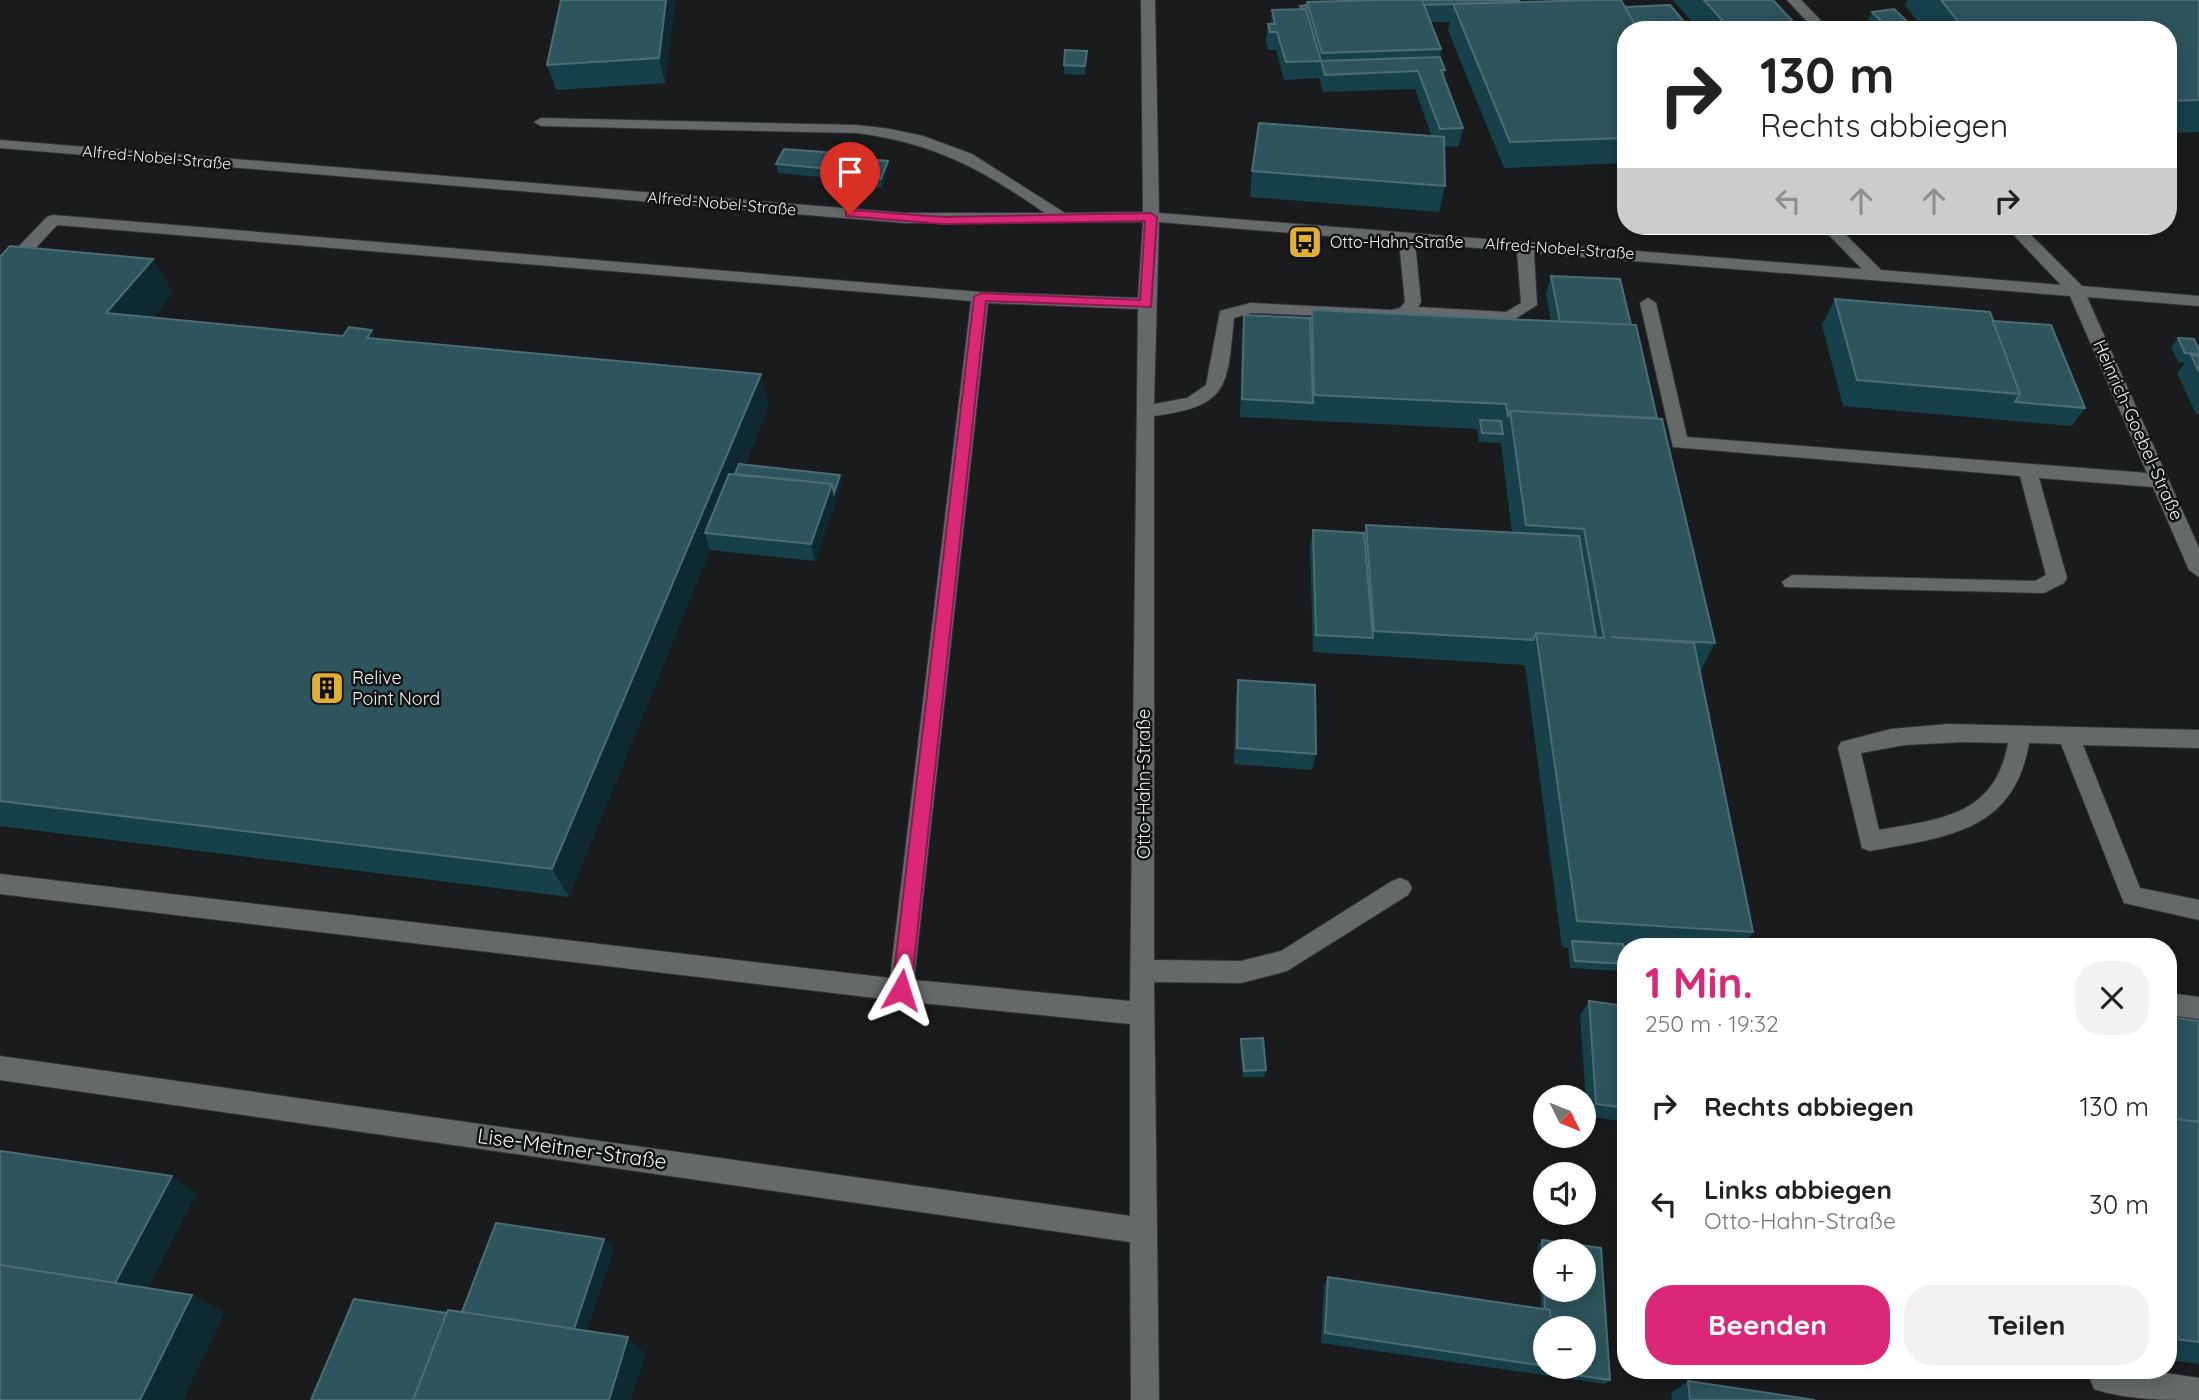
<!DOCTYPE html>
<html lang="de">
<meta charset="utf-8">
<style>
:root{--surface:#fff;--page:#f2f2f2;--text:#222;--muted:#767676;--accent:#db2777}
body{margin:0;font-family:Quicksand,sans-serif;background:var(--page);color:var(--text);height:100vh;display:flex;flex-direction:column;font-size:26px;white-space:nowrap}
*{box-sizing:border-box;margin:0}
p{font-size:23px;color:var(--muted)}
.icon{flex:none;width:38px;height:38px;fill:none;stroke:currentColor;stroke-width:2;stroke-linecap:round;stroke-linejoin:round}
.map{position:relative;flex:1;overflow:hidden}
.drawer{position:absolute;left:1617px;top:938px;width:560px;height:441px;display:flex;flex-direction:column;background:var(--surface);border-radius:28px;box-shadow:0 4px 18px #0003}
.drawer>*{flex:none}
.hud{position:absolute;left:1617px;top:21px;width:560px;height:214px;border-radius:28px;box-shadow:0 4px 18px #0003;background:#fff;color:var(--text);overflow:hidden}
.needle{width:46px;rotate:133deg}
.buttons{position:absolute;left:1533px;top:1085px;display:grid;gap:14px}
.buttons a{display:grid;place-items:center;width:63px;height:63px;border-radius:50%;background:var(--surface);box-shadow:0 4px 18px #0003;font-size:35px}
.pin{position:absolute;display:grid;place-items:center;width:60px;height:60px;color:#fff;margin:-72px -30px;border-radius:50% 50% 50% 0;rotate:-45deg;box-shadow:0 0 7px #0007}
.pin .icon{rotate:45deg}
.me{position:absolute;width:77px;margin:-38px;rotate:6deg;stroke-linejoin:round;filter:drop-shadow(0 0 5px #0008)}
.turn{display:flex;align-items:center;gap:24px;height:147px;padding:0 28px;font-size:32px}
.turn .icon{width:91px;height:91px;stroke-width:2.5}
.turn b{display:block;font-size:49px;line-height:60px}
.lanes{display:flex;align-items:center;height:66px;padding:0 28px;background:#0003;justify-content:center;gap:35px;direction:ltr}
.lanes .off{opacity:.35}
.round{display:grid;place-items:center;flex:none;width:74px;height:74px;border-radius:28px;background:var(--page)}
.summary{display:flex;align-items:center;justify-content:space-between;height:119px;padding:0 28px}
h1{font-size:42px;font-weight:800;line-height:52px;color:var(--accent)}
.cta{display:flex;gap:14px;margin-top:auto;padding:14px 28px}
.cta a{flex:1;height:80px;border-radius:28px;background:var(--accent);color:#fff;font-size:28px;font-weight:800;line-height:80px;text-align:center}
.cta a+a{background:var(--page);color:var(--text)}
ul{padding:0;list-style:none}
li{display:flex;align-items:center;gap:21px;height:98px;padding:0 28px}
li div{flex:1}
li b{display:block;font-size:26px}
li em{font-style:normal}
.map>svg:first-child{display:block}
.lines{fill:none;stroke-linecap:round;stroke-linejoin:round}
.minor-casing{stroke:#343536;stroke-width:2}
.minor{fill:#66696a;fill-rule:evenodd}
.wall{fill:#16414b;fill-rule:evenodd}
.shaded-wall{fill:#0e2a30}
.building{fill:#2e545d;stroke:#4c6d74;stroke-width:2;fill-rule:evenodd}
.route{fill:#db2777;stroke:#8e194d;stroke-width:2}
.labels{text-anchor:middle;stroke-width:5;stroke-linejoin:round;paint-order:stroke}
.far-street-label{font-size:16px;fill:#f1f3f3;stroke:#101213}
.far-poi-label{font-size:16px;fill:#f1f3f3;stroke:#101213;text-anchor:start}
.street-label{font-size:18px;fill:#f1f3f3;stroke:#101213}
.poi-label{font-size:18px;fill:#f1f3f3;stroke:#101213;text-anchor:start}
.near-street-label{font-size:21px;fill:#f1f3f3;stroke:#101213}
</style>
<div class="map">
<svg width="2199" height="1400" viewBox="0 0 2199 1400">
<rect width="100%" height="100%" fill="#191b1c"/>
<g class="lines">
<g class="minor-casing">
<g id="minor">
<path d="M1141,0H1155L1159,213L1862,269L1820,226H1837L1881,270L2061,285L2005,226H2022L2082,286L2199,296V306L2087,297L2199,548V577L2189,570L2153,487L2039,478L2067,578L2064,583L2044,593L1785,587L1782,582L1792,575L2035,581L2046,575L2020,476L1673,447L1640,303L1648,298L1656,303L1687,437L2147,473L2070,296L1534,253L1537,305L1509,323L1251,313L1234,318C1227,387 1230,406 1154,416V960L1241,961L1281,951L1392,881L1400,878L1408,881L1412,888L1408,895L1287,971L1241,983L1154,982L1159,1400H1131L1130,1242L0,1080V1056L1130,1216V1024L901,1001L0,894V874L890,978L971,301L57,225L6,280L0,281V266L47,217L53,215L980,292L1138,298L1143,222L905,223L0,148V140L905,213H1045C982,169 934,143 857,133L541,126L534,122L541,118L857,125L890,129L923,136L972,154L1065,213L1143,212ZM1159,222L1399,242L1405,302L1400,308L1392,310L1250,303L1220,311L1206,385L1187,398L1154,404ZM1415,243L1517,251L1521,303L1506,312L1418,307L1421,302ZM988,303L1138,309L1130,1001L914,980Z"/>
<polygon points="1787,0 1801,0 1830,30 1815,30"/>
<path d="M1948,724L2199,730V748L2083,745L2140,888L2199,900V920L2124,903L2061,744L2029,743C2014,833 1945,837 1870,851L1862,848L1838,748L1841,742L1891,729ZM1963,742L2008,743C1995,816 1941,819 1879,830L1861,753L1905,745Z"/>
<polygon points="2168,993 2199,997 2199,1019 2168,1015"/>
<path d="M2093,1370H2144L2199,1378V1400C2165,1400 2126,1400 2094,1389L2090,1379Z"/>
</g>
</g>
<use href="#minor" class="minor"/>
</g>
<g class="wall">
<polygon points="561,0 675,0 665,83 556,90 547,65"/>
<polygon points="1355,0 1519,0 1520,2 1626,30 1626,163 1504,168 1448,30 1450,22 1431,22 1441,49 1440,57 1445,70 1444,78 1463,128 1459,146 1444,147 1445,186 1439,212 1250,197 1252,171 1432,137 1415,89 1323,92 1319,78 1284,80 1276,50 1268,50 1266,41 1268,24 1271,24 1272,10 1300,9 1300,6 1307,5 1307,2"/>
<polygon points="1673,0 1773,0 1801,30 1699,30"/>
<polygon points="1908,0 2199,0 2199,132 2168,133 2168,30 1924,30 1905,5"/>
<polygon points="1872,12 1912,26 1910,30 1878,30 1868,20"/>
<polygon points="1087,51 1085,75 1064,74 1064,65"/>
<polygon points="835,153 837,162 830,178 778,173 776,164"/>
<polygon points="888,161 889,170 882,188 837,184 836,175"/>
<polygon points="0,257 173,292 152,318 761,374 768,407 745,465 842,484 815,561 710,550 569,897 0,826"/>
<polygon points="1551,276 1631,325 1657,418 1715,643 1700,672 1753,932 1742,947 1626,947 1626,951 1624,951 1626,964 1621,971 1570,968 1568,948 1562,947 1525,665 1313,652 1310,548 1313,530 1364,533 1366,525 1512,533 1501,443 1479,442 1477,429 1240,417 1242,333 1244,315 1310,318 1312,310 1551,321 1546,294"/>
<polygon points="1835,299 1993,321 2085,408 2072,426 1843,406 1822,325"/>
<polygon points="2178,338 2199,350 2199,414 2196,414 2177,373 2185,363 2178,362 2171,347"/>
<polygon points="1238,680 1316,754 1312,770 1234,764 1236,697"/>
<polygon points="1589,1001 1626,1006 1626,1122 1587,1116 1580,1015"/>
<polygon points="2168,1017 2199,1021 2199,1364 2168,1360"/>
<polygon points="1241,1039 1266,1070 1264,1077 1243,1077 1240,1046"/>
<path d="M1542,1240L1610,1380L1605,1384L1321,1343L1324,1287L1328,1277L1541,1308L1538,1245ZM1545,1328L1584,1367H1545Z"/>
<polygon points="1688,1381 1815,1400 1672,1400 1671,1393"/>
</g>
<g class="shaded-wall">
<polygon points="666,0 675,0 665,83 659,58"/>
<polygon points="835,153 837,162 830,178 829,169"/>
<polygon points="888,161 889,170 882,188 881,179"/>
<polygon points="153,259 173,292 128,346 106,313"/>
<polygon points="372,330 388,363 367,338"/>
<polygon points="761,374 768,407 737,483 705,533 710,550 569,897 552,869"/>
<polygon points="840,475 842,484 815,561 811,544 832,484"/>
<polygon points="172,1176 197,1193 142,1300 114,1285"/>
<polygon points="604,1239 614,1250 582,1344 572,1335"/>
<polygon points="192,1295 225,1312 183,1400 140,1400"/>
<polygon points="628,1337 646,1354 631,1400 609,1400"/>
</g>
<g class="building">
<polygon points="561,0 666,0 659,58 547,65"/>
<polygon points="1377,0 1422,0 1441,49 1322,53 1307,2"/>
<polygon points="1422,0 1519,0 1520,2 1424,5"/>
<polygon points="1593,0 1621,0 1638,30 1626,30 1626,138 1510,142 1453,4"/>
<polygon points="1704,0 1773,0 1801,30 1731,30"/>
<polygon points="1941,0 2199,0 2199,100 2168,101 2168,30 1965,30"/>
<polygon points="1307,5 1306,10 1306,9 1302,9 1300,6"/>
<polygon points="1670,5 1691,30 1638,30 1625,7"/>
<polygon points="1306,9 1321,61 1286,62 1277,32 1270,32 1268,24 1275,24 1272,10"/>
<polygon points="1894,9 1912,26 1889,29 1872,12"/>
<polygon points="1065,50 1087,51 1085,66 1064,65"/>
<polygon points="1440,57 1445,70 1441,70 1463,128 1440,129 1418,71 1325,75 1321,61"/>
<polygon points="1259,123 1444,137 1445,186 1252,171"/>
<polygon points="784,149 835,153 829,169 776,164"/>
<polygon points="843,157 888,161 881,179 836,175"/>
<polygon points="10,246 153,259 106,313 343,336 349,327 372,330 367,338 761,374 552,869 0,801 0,257"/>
<polygon points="1551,276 1620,279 1631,325 1560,322"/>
<polygon points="1835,299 1990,312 2020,394 1857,380"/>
<polygon points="1312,310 1636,325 1657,418 1510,411 1508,417 1506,404 1314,395"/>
<polygon points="1244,315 1310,318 1313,403 1242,399"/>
<polygon points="1993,321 2051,325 2085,408 2015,402 2020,394"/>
<polygon points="2178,338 2194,339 2199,350 2199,354 2185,353"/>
<polygon points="2191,355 2199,356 2199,372"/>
<polygon points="1510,411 1662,419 1715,643 1611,637 1694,643 1753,932 1577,921 1536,633 1604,638 1584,529 1526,525"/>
<polygon points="1480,420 1501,421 1503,434 1482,433"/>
<polygon points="739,464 840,475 834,493 832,484 735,474"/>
<polygon points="729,474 832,484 811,544 705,533"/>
<polygon points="1366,525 1579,536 1596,637 1536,633 1533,640 1374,631"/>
<polygon points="1313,530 1364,533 1373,638 1316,635"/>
<polygon points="1238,680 1315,685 1316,754 1237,748"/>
<polygon points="1572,941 1623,944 1626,964 1575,961"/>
<polygon points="1589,1001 1626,1006 1626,1108 1596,1104"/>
<polygon points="2168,1017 2199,1021 2199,1122 2168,1118"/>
<polygon points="1263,1038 1266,1070 1244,1071 1241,1039"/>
<polygon points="2168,1118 2199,1122 2199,1342 2168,1338"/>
<polygon points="1,1151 172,1176 115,1283 0,1265 0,1153"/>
<polygon points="496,1223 604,1239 574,1329 462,1312"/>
<path d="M1542,1240L1601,1248L1610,1380L1548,1371L1552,1367H1584V1328H1551L1550,1310L1545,1309ZM1545,1251H1584V1290H1545Z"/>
<polygon points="0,1265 192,1295 140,1400 0,1400"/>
<polygon points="1328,1277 1550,1310 1551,1328 1545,1328 1545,1366 1325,1333"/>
<polygon points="354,1299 447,1313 413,1400 311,1400"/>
<polygon points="448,1310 628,1337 609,1400 413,1400"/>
<polygon points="1688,1381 1815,1400 1690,1400"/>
</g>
<polygon class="route" points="850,210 943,217 1151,213 1157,217 1151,307 986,301 911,990 908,996 901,999 895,996 892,990 974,297 981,293 1140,300 1145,221 943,224 846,216 846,211"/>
<defs>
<g id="bus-square" transform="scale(1.75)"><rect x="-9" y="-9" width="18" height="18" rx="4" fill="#dfb034" stroke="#101213"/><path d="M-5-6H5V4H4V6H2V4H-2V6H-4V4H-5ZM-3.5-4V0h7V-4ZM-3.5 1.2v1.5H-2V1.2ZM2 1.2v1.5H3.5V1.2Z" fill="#111"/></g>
<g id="building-square" transform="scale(1.75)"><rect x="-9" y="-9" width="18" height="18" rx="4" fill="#dfb034" stroke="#101213"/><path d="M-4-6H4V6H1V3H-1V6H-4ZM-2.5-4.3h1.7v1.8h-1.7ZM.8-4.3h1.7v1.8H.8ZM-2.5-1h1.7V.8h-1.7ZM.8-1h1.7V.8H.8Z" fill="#111"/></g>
</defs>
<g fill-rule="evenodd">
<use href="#bus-square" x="1305" y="242"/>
<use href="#building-square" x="327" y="688"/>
</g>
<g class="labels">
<g class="far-street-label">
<text transform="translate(157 157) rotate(5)" y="6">Alfred-Nobel-Straße</text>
<text transform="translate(722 203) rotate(5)" y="6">Alfred-Nobel-Straße</text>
<text transform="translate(1560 248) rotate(4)" y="6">Alfred-Nobel-Straße</text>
</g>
<g class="far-poi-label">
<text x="1330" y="248">Otto-Hahn-Straße</text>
</g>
<g class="street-label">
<text transform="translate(2138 430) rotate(66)" y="6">Heinrich-Goebel-Straße</text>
<text transform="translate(1144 784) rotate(-90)" y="6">Otto-Hahn-Straße</text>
</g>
<g class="poi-label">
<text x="352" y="684">Relive<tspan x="352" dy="21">Point Nord</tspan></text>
</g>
<g class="near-street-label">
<text transform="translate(572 1149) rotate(8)" y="7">Lise-Meitner-Straße</text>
</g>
</g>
</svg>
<div class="buttons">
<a><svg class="needle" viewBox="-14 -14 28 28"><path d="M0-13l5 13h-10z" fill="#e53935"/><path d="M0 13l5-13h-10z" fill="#767676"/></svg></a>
<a><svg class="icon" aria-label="sound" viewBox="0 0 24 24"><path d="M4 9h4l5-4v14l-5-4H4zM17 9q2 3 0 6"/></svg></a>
<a>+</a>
<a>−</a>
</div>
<div class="pin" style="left:850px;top:214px;background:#d93025"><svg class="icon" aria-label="arrive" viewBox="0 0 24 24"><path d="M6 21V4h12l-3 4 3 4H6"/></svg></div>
<svg class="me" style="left:901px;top:990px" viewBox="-20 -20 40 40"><path d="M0-17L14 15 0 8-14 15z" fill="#db2777" stroke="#fff" stroke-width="4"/></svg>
<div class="hud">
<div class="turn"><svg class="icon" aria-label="right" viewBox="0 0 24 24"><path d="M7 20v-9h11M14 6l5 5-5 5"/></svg><div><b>130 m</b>Rechts abbiegen</div></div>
<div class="lanes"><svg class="icon off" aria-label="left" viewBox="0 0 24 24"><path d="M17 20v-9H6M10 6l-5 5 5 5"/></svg><svg class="icon off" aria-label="ahead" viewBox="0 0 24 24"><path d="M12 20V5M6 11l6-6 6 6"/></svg><svg class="icon off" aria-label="ahead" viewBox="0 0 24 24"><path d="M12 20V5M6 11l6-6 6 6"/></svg><svg class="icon" aria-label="right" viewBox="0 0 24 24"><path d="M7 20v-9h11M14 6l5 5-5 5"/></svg></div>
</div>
<section class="drawer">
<div class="summary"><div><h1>1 Min.</h1><p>250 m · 19:32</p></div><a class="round"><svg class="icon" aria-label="close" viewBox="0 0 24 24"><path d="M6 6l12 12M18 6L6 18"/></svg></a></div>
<ul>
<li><svg class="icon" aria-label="right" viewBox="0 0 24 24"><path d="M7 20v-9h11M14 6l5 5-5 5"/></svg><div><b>Rechts abbiegen</b></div><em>130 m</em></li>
<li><svg class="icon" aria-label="left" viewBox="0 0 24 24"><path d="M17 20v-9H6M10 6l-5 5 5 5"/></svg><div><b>Links abbiegen</b><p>Otto-Hahn-Straße</p></div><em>30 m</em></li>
</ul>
<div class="cta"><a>Beenden</a><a>Teilen</a></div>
</section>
</div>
